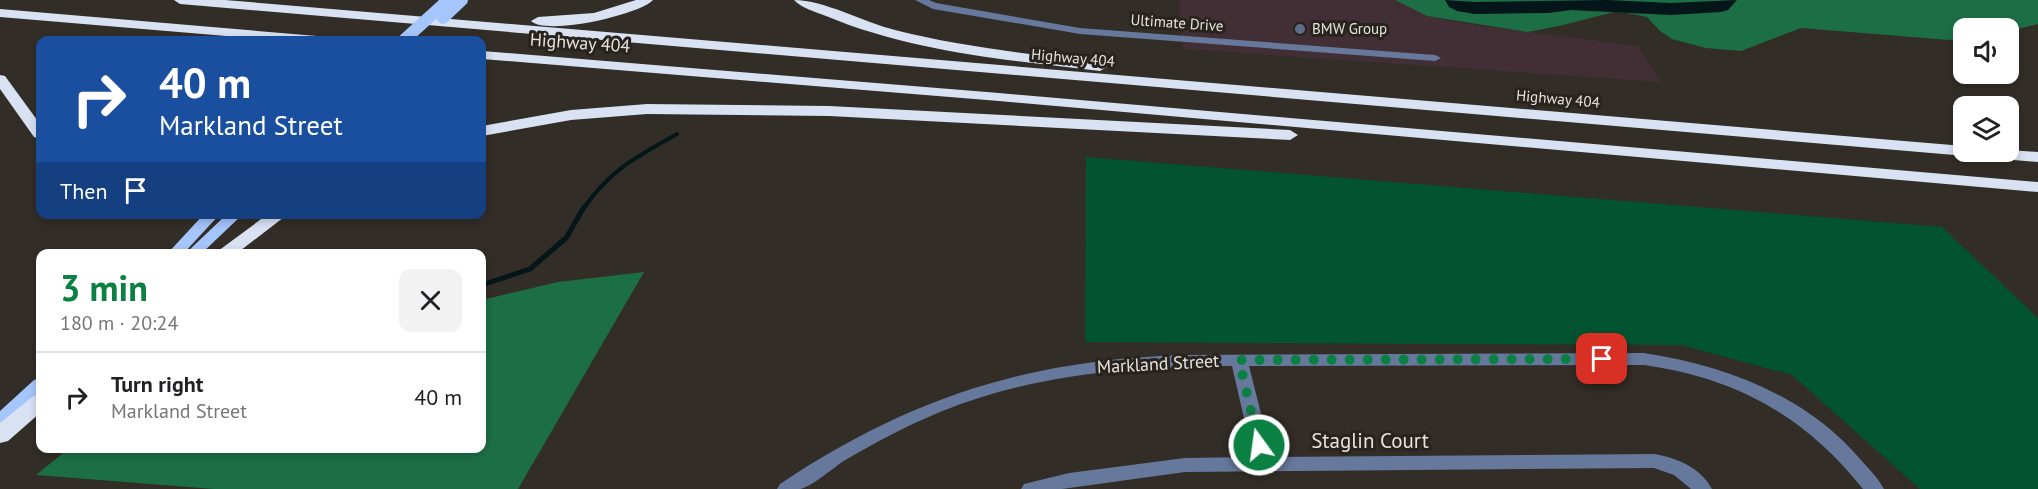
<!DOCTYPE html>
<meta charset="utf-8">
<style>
:root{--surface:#fff;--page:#f2f2f2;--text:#202124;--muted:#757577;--line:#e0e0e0;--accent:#0b8043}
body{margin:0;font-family:"PT Sans",sans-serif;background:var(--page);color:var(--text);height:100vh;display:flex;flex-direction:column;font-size:22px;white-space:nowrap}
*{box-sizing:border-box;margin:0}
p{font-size:20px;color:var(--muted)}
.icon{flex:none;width:33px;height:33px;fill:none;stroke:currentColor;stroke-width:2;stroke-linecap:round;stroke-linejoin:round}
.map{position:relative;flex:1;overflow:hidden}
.panel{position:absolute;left:36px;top:249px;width:450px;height:204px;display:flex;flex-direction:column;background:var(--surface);border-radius:12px;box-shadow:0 3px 9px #0003}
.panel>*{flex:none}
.guide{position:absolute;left:36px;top:36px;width:450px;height:183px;border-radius:12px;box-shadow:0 3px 9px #0003;background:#1a4fa0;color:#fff;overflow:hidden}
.controls{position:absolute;left:1953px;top:18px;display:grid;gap:12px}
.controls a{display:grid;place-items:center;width:66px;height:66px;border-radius:12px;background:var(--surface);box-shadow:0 3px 9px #0003;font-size:30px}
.pin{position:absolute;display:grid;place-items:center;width:51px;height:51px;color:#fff;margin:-26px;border-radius:12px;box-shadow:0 3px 9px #0006}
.me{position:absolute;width:66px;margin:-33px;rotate:346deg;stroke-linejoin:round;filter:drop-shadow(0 0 4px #0008)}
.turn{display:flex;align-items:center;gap:21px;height:126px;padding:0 24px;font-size:27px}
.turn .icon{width:78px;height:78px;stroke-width:2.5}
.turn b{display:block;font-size:42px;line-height:51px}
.then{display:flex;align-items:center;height:57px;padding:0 24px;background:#0003;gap:12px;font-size:22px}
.round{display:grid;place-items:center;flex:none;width:63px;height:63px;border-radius:12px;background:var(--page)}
.overview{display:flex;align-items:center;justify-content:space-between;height:102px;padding:0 24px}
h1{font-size:36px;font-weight:700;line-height:45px;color:var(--accent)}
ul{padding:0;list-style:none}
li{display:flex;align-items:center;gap:18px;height:90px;padding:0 24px;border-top:2px solid var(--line)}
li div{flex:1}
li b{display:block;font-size:22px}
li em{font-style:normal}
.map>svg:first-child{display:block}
.commercial{fill:#422f36}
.green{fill:#025430}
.forest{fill:#1c6f45}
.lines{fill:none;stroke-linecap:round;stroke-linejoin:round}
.stream-far1{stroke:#041619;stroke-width:4}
.stream{stroke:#041619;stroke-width:5}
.river{fill:#041619;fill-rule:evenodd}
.minor{fill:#66799c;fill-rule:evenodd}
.major{fill:#a5c5fd;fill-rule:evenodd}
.highway{fill:#d8e2f3;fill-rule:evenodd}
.major-bridge{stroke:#a5c5fd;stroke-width:12}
.route{stroke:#0b8043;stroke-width:10;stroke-dasharray:0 18}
.service-dot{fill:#5c6f8a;stroke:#28231d;stroke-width:2}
.labels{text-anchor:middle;stroke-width:6;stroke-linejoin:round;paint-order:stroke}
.far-street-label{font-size:15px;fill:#e6e2de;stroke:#28231d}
.far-poi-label{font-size:15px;fill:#e6e2de;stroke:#28231d;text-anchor:start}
.street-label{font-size:18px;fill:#e6e2de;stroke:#28231d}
.near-street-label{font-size:21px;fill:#e6e2de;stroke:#28231d}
</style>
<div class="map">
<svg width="2038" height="489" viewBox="0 0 2038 489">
<rect width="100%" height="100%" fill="#322d26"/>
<polygon class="commercial" points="1179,0 1395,0 1427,16 1466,24 1638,46 1661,82 1183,49"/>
<polygon class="green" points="1086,157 1942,227 2038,318 2038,489 1920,489 1792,375 1681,345 1085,342"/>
<g class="forest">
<polygon points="1395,0 2038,0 2038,24 2009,31 2008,28 1964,28 1963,39 1949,40 1801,28 1741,51 1706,48 1672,39 1660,31 1647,17 1627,13 1614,12 1559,26 1527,32 1427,16"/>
<polygon points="644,272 518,489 214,489 36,475 68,449 482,448 482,300 558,282"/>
</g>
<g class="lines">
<path class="stream-far1" d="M583,209C611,169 636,157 677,134"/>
<polyline class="stream" points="482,285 530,269 566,238 584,207"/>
<polygon class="river" points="1445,0 1475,2 1607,0 1671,3 1737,0 1728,10 1721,12 1671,15 1571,10 1549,13 1475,14 1457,11 1449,7"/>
<g class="minor">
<polygon points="915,0 929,0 936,3 1080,28 1435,55 1441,58 1435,61 1080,34 933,9"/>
<path d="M1644,353C1725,365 1807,396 1861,460C1869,469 1878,478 1884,489H1863C1805,416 1736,378 1644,365L1249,366L1272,457L1654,454C1677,458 1700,467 1712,489H1691L1674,475L1654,468L1185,472L1062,489H1021L1024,484L1069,473L1185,458L1253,457L1232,366C1131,366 1034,374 940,412C906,426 874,443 842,462C832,469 811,487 800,489C793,489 784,489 777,489L780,484C909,398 1028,360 1182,355Z"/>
</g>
<g class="major">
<polygon points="204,214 220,214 183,254 167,254"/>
<polygon points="227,214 243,214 201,254 185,254"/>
<polygon points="40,378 40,394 6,427 0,429 0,411 34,380"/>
</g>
<g class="highway">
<polygon points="174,0 225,0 1964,146 1964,152 2008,150 2038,152 2038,162 180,4"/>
<path d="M636,0H653C639,15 546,36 531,21L538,17L594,13Z"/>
<path d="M794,0C824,0 863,22 895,30C962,47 1031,54 1100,63L1107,67L1100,71C1008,60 912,52 826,16C816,12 801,8 794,0Z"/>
<polygon points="0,9 317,36 324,40 275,40 0,17"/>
<polygon points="482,51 999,93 2038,182 2038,192 999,101 482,59"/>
<polygon points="0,75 5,76 40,124 40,139 34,137 0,89"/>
<polygon points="647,104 829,106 1290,130 1298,135 1290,140 829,116 647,114 571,120 482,136 482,126 571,110"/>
<polygon points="268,214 288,214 236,254 214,254"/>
<polygon points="40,394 40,413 8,441 0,443 0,423 32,397"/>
</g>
<g class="major-bridge">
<polyline points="443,18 462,0"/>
<polyline points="404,40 448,0"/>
</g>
</g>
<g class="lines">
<polyline class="route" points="1259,445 1239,360 1602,359"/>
</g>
<circle class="service-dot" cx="1300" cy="29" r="6"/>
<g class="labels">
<g class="far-street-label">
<text transform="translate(1177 23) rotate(4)" y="5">Ultimate Drive</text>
<text transform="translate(1073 58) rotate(5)" y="5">Highway 404</text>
<text transform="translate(1558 99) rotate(5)" y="5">Highway 404</text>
</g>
<g class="far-poi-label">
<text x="1312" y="34">BMW Group</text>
</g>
<g class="street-label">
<text transform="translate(580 43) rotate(4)" y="6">Highway 404</text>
<text transform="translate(1158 364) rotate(-3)" y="6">Markland Street</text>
</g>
<g class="near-street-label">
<text x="1370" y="448">Staglin Court</text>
</g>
</g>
</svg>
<div class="controls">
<a><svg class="icon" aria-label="sound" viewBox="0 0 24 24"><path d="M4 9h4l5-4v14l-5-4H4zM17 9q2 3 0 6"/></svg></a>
<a><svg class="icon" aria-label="layers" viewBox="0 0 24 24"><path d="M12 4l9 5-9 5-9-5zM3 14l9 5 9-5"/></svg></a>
</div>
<div class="pin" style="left:1602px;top:359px;background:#d93025"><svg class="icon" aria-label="arrive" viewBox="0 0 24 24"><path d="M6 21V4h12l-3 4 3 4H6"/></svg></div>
<svg class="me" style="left:1259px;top:445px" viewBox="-20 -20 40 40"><circle r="17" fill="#0b8043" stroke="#fff" stroke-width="3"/><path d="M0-11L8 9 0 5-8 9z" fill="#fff"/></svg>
<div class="guide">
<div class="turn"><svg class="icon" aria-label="right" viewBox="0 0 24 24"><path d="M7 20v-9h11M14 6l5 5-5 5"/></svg><div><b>40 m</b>Markland Street</div></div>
<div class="then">Then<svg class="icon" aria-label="arrive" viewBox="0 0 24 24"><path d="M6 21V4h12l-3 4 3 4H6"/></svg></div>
</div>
<section class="panel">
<div class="overview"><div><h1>3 min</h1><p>180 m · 20:24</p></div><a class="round"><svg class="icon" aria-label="close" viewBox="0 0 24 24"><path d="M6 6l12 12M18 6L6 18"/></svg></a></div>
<ul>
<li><svg class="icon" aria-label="right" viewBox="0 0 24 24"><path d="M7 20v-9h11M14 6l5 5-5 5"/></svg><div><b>Turn right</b><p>Markland Street</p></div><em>40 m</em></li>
</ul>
</section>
</div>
